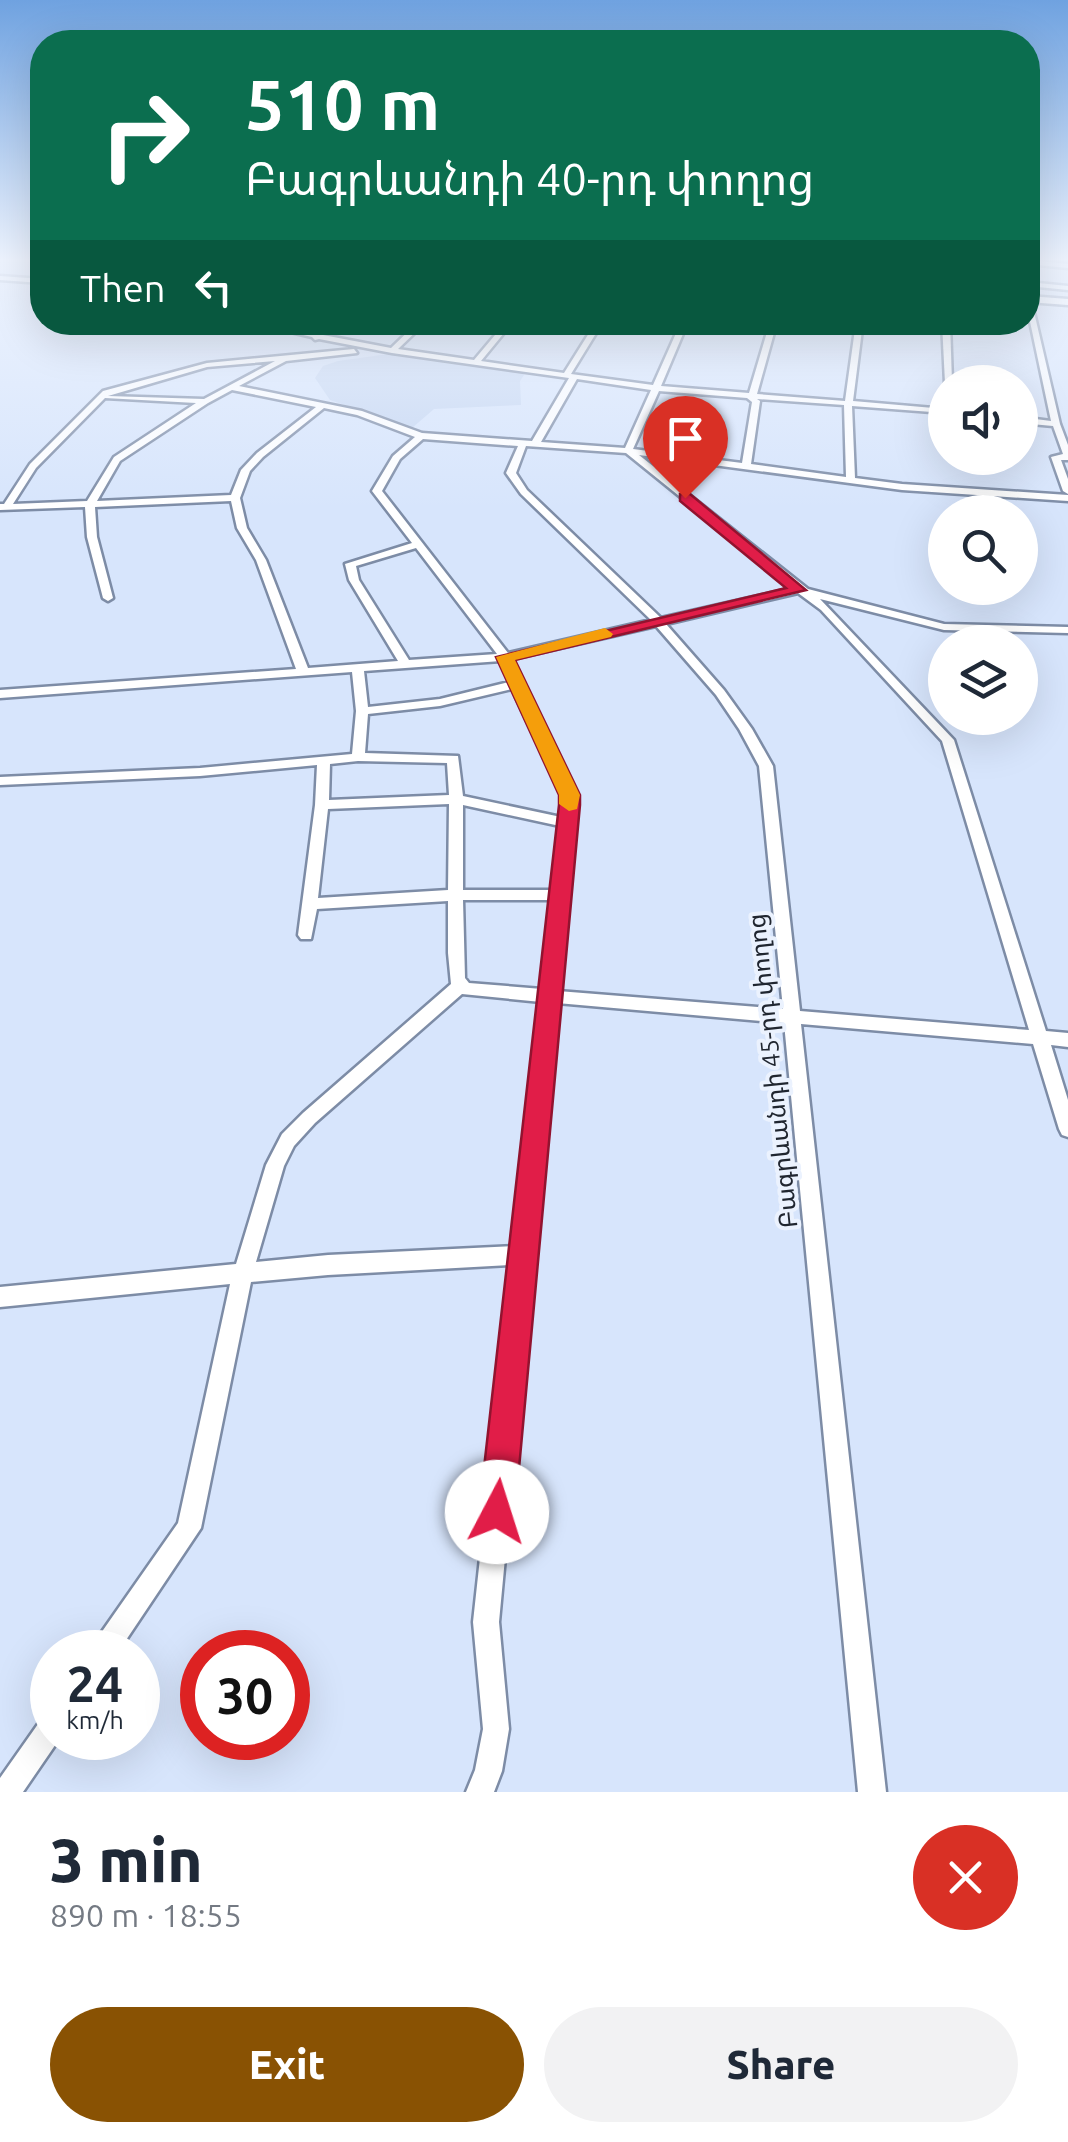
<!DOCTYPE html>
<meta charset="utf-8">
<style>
:root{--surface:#fff;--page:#f2f2f3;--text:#1f2937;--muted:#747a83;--accent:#895203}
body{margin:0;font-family:Ubuntu,"Noto Sans Armenian",sans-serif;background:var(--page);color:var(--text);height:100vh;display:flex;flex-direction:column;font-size:38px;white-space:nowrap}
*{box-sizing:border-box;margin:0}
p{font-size:32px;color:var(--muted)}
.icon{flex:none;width:55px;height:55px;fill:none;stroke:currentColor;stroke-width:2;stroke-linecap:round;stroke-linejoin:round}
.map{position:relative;height:1792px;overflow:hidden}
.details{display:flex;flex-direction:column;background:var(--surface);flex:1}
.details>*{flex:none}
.guide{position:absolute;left:30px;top:30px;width:1010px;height:305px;border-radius:40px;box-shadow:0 10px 40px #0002;background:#0b6e4f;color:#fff;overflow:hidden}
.buttons{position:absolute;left:928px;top:365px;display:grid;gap:20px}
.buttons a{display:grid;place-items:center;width:110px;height:110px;border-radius:50%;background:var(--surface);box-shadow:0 10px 40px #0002;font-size:50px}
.speed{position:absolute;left:30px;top:1630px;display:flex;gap:20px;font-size:50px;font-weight:700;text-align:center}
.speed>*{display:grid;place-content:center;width:130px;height:130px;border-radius:50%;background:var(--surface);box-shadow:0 10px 40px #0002;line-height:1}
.speed small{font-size:25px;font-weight:400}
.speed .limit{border:15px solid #d22;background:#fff;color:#111}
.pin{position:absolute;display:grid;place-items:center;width:85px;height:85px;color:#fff;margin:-102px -42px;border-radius:50% 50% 50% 0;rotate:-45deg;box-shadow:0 0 10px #0007}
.pin .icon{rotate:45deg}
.me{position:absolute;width:110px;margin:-55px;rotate:5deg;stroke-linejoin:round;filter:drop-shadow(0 0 8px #0008)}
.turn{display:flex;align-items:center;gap:35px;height:210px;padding:0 50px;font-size:45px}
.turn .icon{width:130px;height:130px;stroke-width:2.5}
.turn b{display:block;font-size:70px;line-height:85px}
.then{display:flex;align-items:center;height:95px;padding:0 50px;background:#0003;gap:20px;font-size:38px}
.round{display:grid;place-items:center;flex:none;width:105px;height:105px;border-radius:52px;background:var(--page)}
.headline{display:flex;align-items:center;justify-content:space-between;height:170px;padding:0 50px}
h1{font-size:60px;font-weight:800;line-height:75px}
.action{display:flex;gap:20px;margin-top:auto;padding:20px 50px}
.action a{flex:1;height:115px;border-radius:60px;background:var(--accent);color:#fff;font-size:40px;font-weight:800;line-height:115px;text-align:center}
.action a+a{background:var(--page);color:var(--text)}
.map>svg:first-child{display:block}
.built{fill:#c6d7f2}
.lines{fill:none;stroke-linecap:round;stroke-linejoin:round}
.minor-casing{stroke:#7d8ca6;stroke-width:5}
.tertiary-casing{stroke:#7d8ca6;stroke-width:5}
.minor{fill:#fff;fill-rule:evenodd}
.tertiary{fill:#fff;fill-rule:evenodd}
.route{fill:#e11d48;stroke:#92132f;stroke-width:2.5}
.slow{fill:#f59e0b}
.labels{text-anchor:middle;stroke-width:8;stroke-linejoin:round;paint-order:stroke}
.street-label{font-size:25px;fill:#202630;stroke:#ebf2fe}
</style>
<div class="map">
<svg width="1068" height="1792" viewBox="0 0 1068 1792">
<rect width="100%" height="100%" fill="#d7e5fc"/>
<polygon class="built" points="396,353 526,372 520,381 521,405 434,409 412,428 330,400 315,378 323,366 338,361"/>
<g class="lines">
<g class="minor-casing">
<g id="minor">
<polygon points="1028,260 1068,264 1068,268 1028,264"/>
<polygon points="0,276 42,279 42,283 0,280"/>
<polygon points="1028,282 1068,286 1068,290 1028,286"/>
<polygon points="1028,297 1031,299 1060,424 1068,445 1068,460 1061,460 1068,479 1068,494 1063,491 1051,457 1063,454 1053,426 1020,423 1020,417 1051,421 1028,312"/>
<path d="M248,322H263L316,334L329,322H337L323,335L391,348L418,322H426L398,349L474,360L506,322H513L481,361L564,373L596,322H603L571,374L653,385L681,322H688L661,386L749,393L770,322H777L757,394L845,401L856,322H863L853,401L945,409V413L852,406L855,478L902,484L1068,495V501L902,490L639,455L808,589L944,624L1068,627V633L944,630L820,599L954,740L1046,1031L1068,1033V1047L1051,1045L1068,1100V1137L1062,1135L1059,1129L1033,1044L801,1024L886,1792H858L784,1023L557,1003L499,1622L509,1729L502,1771L494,1792H466L475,1770L483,1729L473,1622L512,1265L328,1275L251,1282L201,1528L118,1652H90L94,1643L178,1523L230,1284L0,1307V1287L236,1264L266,1165L282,1134L303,1113L451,984L448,953V901L317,909L311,939H301L298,935L315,805L317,765L200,776L0,785V777L200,768L352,754L356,711L352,672L0,698V690L296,669L256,560L237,528L231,501L95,507L97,537L113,598L108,601L103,598L87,537L85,507L0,510V504H4L30,464L103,391L207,363L354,349L357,353L286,361L239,386L362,411L422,433L532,441L569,378L392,353L319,339L315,340L312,337ZM275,361L204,399L108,396L207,367ZM577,379L651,390L625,448L541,442ZM232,390L316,407L257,453L241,470L231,495L97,501L120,461L208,403ZM659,391L747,398L752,402L742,463L633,449ZM105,398L196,403L114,457L87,501L13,504L36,468ZM757,399L844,405L846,477L751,464L760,401ZM324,408L357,415L415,437L393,456L372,491L412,543L345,564L349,580L398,661L308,668L266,560L247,528L240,498L250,471L263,457ZM423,439L518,446L506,473L521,494L651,620L508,653L382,491L400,459ZM526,446L626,453L793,588L661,618L527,490L516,473ZM416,548L497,654L409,660L359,580L356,566ZM798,593L821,610L942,741L1029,1030L800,1011L773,766L752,729L724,690L666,624ZM656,626L716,695L739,729L759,766L783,1009L558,991L576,795L512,659ZM501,661L509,682L440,699L368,707L364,671ZM512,689L562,795L561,817L463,796L458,756L365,753L368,714L440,706ZM358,761L447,763L449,795L329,800L330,764ZM449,804L448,890L318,898L328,809ZM463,805L560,826L553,890H463ZM463,900H552L542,989L469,983L465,978ZM462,994L541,1002L514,1246L328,1255L256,1262L284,1166L294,1146L315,1123Z"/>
<polygon points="942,322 950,322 952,382 945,383"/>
<polygon points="52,1713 52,1738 60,1738 23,1792 0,1792 0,1778 43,1717"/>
</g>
</g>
<g class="tertiary-casing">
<polygon id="tertiary" points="1028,296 1068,299 1068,305 1028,302"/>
</g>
<use href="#minor" class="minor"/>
<use href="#tertiary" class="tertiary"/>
</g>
<linearGradient id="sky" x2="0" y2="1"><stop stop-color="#6fa2e0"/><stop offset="0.51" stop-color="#edf3fe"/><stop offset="1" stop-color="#edf3fe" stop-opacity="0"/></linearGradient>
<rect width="1068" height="509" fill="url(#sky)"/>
<polygon class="route" points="680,494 690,494 806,590 515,660 580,795 580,805 515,1512 509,1525 497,1530 484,1525 479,1512 559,805 559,795 496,657 786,588 680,501"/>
<polygon class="slow" points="605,628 613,634 611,637 515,660 580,795 577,809 569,811 559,804 559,795 496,657"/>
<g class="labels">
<g class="street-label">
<text transform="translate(772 1071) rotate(-96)" y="9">Բագրևանդի 45-րդ փողոց</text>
</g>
</g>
</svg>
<div class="buttons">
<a><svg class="icon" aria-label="sound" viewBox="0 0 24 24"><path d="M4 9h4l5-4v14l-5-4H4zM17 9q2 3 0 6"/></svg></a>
<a><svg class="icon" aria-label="search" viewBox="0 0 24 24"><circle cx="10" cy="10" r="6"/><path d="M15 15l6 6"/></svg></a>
<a><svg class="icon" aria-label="layers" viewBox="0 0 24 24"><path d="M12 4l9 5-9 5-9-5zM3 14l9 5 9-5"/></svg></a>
</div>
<div class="speed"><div>24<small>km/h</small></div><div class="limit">30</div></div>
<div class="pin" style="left:685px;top:498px;background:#d93025"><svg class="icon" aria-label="arrive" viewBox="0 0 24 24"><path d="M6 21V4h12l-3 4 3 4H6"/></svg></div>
<svg class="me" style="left:497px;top:1512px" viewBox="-20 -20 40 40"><circle r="19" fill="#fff"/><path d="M0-13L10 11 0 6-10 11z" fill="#e11d48"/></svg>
<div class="guide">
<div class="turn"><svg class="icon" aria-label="right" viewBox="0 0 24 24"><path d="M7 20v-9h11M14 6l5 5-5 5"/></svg><div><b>510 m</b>Բագրևանդի 40-րդ փողոց</div></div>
<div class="then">Then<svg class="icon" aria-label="left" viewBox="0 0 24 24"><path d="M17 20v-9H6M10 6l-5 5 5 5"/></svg></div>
</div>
</div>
<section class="details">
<div class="headline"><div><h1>3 min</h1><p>890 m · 18:55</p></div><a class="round" style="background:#d93025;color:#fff"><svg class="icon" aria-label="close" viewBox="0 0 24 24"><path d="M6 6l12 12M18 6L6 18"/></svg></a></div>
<div class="action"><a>Exit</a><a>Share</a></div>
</section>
